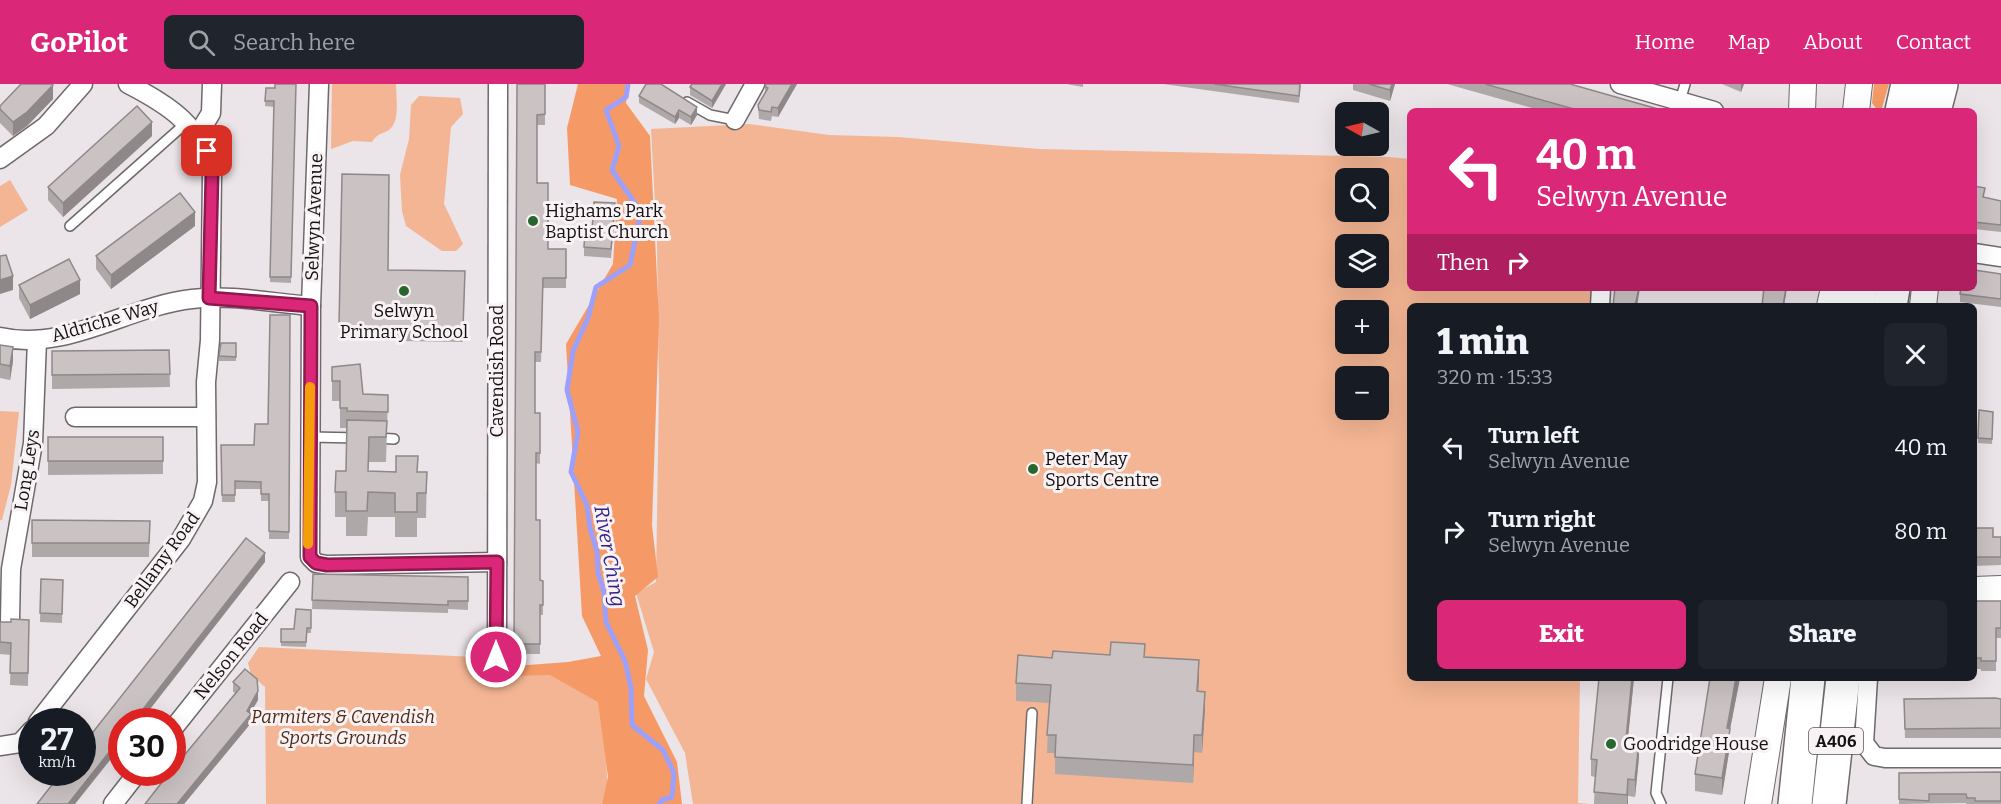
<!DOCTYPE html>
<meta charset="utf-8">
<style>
:root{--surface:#171b24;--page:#20242c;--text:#f1f3f6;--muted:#9ea1a6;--accent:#db2777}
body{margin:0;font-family:Bitter,serif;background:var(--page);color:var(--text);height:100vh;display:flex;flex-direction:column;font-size:22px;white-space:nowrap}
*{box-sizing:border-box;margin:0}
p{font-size:20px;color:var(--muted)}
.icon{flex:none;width:33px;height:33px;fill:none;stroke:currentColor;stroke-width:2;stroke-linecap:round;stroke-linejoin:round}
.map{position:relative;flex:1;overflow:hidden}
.panel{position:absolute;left:1407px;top:219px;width:570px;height:378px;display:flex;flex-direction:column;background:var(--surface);border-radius:9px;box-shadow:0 6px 24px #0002}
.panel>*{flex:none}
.guide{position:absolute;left:1407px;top:24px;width:570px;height:183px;border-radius:9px;box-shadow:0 6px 24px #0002;background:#db2777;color:#fff;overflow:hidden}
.needle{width:39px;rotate:278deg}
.fabs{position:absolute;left:1335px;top:18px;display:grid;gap:12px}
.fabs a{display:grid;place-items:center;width:54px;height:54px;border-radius:9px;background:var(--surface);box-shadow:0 6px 24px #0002;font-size:30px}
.speed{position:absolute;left:18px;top:624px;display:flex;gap:12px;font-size:30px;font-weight:700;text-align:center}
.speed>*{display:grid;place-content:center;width:78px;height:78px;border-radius:50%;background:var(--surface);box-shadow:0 6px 24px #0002;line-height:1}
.speed small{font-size:15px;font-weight:400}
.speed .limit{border:9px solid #d22;background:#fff;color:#111}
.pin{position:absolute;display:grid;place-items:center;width:51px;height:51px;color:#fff;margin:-26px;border-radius:12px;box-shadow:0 3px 9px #0006}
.me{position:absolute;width:66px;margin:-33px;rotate:0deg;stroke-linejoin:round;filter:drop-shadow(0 0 4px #0008)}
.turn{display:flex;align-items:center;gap:21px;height:126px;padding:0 30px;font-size:27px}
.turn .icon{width:78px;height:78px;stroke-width:2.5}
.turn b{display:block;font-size:42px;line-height:51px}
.then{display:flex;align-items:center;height:57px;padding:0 30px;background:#0003;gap:12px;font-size:22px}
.round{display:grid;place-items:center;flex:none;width:63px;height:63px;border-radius:9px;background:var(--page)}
.overview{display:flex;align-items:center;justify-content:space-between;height:102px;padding:0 30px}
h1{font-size:36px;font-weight:800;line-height:45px}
.primary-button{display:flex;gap:12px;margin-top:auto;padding:12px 30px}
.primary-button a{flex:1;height:69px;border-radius:9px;background:var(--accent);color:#fff;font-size:24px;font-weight:800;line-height:69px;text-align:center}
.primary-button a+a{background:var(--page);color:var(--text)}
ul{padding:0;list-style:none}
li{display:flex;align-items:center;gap:18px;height:84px;padding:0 30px}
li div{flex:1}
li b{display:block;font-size:22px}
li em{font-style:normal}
header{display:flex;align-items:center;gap:36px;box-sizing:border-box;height:84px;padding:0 30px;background:var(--accent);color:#fff}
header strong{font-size:28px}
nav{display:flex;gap:33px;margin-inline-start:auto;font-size:21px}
.search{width:420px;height:54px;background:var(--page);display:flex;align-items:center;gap:15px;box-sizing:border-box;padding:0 21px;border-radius:9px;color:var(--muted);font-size:22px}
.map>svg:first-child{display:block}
.green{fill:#f3b593;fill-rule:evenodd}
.forest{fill:#f59a66}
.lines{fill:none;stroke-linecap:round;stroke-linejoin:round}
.stream{stroke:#9da0fa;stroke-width:5}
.lane-casing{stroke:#6f696c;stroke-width:12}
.street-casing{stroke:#6f696c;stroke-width:21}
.secondary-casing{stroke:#6f696c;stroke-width:28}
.highway-casing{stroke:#6f696c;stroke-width:36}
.lane{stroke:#fff;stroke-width:9}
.street{stroke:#fff;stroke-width:18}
.secondary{stroke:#fff;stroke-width:26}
.highway{stroke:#fff;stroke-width:33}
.wall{fill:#afa8a8}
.shaded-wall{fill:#8e8888}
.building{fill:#cbc3c3;stroke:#8e8888;stroke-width:1.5}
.route-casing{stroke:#8e194d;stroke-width:15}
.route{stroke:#db2777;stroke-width:10}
.slow{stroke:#f59e0b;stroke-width:10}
.poi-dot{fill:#27662e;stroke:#f9f2f5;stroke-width:2}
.labels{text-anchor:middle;stroke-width:6;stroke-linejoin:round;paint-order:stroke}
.shield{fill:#f9f2f5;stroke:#575455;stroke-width:1.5}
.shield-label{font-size:16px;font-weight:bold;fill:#121011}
.poi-label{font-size:18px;fill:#121011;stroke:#f9f2f5;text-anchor:start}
.street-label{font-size:18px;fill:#121011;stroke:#f9f2f5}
.park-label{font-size:18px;font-style:italic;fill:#4f2a15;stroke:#f9f2f5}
.water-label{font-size:20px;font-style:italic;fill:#312288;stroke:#f9f2f5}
</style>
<header>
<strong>GoPilot</strong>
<div class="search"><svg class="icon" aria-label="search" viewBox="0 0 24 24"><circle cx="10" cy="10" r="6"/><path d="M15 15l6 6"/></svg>Search here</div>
<nav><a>Home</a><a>Map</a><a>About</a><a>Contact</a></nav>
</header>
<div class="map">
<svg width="2001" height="720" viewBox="0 0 2001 720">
<rect width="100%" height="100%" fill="#ebe4e8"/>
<g class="green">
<path d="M332,0H396C396,12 400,35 391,44C384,51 379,47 372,58L353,57L331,65Z"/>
<polygon points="419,12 460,14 463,30 451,43 444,120 463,160 456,167 442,167 406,142 402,127 400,91 409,55 411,21"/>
<path d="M749,40L829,51L898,53L1040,65L1389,73L1410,75V204H1591V222H1410V594H1580L1578,719L1590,720H693L685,669L646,595L654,568L636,509L656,498L659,303L657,156L651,45ZM1346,94H1378V128H1346ZM1346,160H1378V194H1346ZM1346,226H1378V260H1346ZM1346,292H1378V326H1346Z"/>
<polygon points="10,96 28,126 0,143 0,102"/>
<polygon points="0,327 19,328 11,401 2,436 0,436"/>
<polygon points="259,563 476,573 476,584 547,587 602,619 609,720 266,720 265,603 251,591 248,579"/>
</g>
<g class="forest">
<polygon points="578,0 629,0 626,19 650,52 659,236 652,441 658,493 635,512 648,566 644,612 677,678 682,720 602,720 608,693 598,618 550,591 504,592 500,583 568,578 601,572 582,532 566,260 613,180 617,115 570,101 567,44"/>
<polygon points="1874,0 1889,0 1881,27 1878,27 1872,19"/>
</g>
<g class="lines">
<polyline class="stream" points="628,0 626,13 606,26 619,62 612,86 641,128 630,181 596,203 588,234 573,267 567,306 578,348 571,388 587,421 590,444 597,468 598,489 604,508 606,538 625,577 631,604 632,641 663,666 674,689 672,713 662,716 659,720"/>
<g class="lane-casing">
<g id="lane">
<polyline points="1680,17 1685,0"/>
<polyline points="687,18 710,31 735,36"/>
<polyline points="70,142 186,39"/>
<polyline points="310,353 359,354"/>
<polyline points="376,354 394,355"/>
<polyline points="1027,720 1032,629"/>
<polyline points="1661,720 1656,709 1668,594"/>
</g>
</g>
<g class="street-casing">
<g id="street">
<polyline points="319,0 311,222 310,473 316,479 327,481 497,478"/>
<polyline points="1620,0 1714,27"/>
<polyline points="735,36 755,0"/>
<polyline points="197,52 211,29 212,0"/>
<polyline points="0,75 46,42 83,0"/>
<polyline points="1974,169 2001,173"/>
<polyline points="1600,222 1601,204"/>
<path d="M0,253C66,268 128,222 192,215C230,210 272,219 311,222"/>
<polyline points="75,333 206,333"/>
<polyline points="10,536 11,485 33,359 37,256"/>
<polyline points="497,574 498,0"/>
<polyline points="1868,594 1864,659 1874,672 1885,674 2001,674"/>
<path d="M38,638L181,455L203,417L207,398L206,298L210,256L212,90C202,42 169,21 128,0"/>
<polyline points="172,646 290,498"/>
<polyline points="0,662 20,659 32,646"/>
<polyline points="113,720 138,688"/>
</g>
</g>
<g class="secondary-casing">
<g id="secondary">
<polyline points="1802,27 1803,0"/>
<polyline points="1856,27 1859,0"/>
<polyline points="1830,222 1834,204"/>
<polyline points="1923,222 1925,204"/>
<polyline points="1974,506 2001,505"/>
<polyline points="1758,720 1778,594"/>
</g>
</g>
<g class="highway-casing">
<g id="highway">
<polyline points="1902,27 1908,0"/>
<polyline points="1934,27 1941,0"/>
<polyline points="1857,222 1860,204"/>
<polyline points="1890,222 1893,204"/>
<polyline points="1795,720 1808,594"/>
<polyline points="1829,720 1843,594"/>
</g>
</g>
<use href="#lane" class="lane"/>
<use href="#street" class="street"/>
<use href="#secondary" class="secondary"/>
<use href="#highway" class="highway"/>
</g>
<g class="wall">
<polygon points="296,0 291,199 270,198 274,23 265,22 266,4 275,4"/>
<polygon points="517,0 545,0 545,41 537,41 537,99 548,165 566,165 566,204 543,204 541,278 535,278 535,329 540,329 540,380 536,379 536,436 540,496 543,497 543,531 540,531 540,570 514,570"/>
<polygon points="692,0 726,0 712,24 690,11 690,3"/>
<polygon points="797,0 778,33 772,32 771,37 759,35 758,21 765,8 765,2"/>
<polygon points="1066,0 1083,0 1083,3"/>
<polygon points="1163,0 1301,0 1299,19"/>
<polygon points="1353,0 1395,0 1390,17 1353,6"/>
<polygon points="1447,0 1570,0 1665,27 1543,27"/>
<polygon points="1722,0 1744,0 1741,8"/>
<polygon points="639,12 697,31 691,41 679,34 675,40 639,19"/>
<polygon points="53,15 27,42 13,52 0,39 0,22"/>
<polygon points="152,52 63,133 48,116 48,103"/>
<polygon points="342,90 388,186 465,187 463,258 339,256"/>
<polygon points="1974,102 1984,114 2001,117 2001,148 1974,145"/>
<polygon points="615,128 611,174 584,172 584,163 592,147"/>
<polygon points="195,142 111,205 96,185 96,172"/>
<polygon points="2001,190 2001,223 1960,218 1960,210"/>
<polygon points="19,201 80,210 30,235 19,214"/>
<polygon points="290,231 289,455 269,455 269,417 261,417 261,405 235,405 235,418 222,418 221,361 254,361 268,340"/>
<polygon points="236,259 236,277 219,277 219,272"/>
<polygon points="0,261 13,277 10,296 0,294"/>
<polygon points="169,266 170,303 52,305 52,267"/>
<polygon points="332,283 363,310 388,311 386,378 369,378 368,387 427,388 426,434 417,434 417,453 395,453 395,433 368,433 367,452 346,452 346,433 335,433 335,408 346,387 347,344 340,344 340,317 332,317"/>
<polygon points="1979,326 1993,328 1992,360 1978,359"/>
<polygon points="48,353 163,353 163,390 48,391"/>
<polygon points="32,436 150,437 149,473 32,473"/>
<polygon points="1974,444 1993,453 2001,453 2001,481 1974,482"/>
<polygon points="313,490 468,493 468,526 448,525 448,529 312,525"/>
<polygon points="41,495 63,496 62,539 40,538"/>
<polygon points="1974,517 2001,517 2001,554 1996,554 1996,587 1981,587 1981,585 1974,585"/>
<polygon points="311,526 311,549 307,549 306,563 281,562 281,545 294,545"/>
<polygon points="29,536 28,602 10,601 11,571 0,570 0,538 11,538"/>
<polygon points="1145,573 1199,594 1198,607 1205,625 1202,669 1194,668 1193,699 1055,690 1055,669 1047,669 1049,619 1016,617 1016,599 1052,574"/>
<polygon points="1634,594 1628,655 1639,673 1635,713 1628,712 1628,720 1594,720 1595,693 1591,692 1591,675"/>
<polygon points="1710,594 1740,594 1730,645 1730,662 1722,711 1695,707 1695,690"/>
<rect x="1909" y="594" width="26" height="3"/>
<polygon points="233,598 258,616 250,630 251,639 184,720 145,720 235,609 233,608"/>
<polygon points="1904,615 2001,615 2001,654 1905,654"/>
<polygon points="2001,688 2001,720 1966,720 1966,719 1899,720 1899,689"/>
</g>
<g class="shaded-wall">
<polygon points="722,0 726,0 712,24 712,17"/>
<polygon points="792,0 797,0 778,33 778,24"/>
<polygon points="1392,0 1395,0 1390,17 1390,6"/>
<polygon points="1741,0 1744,0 1741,8"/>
<polygon points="53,1 53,15 27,42 13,52 13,38"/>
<polygon points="697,23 697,31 691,41 691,33"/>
<polygon points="679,26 679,34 675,40 675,33"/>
<polygon points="152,38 152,52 63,133 63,119"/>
<polygon points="195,128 195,142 111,205 111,191"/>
<polygon points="13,192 13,206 0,210 0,196"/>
<polygon points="80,196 80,210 30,235 30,221"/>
<polygon points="1639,204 1640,204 1637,222 1635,222"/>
<polygon points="1786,204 1787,204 1784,222 1783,222"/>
<polygon points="13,263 13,277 10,296 10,282"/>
<polygon points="265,469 265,478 140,638 133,638"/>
<polygon points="1199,576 1199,594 1197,625 1197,607"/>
<polygon points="1632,594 1634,594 1626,672 1626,655"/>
<polygon points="1736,594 1740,594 1727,661 1727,644"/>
<polygon points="258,607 258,616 249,631 251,630 251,639 184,720 177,720 247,627"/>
<polygon points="1205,608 1205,625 1202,669 1202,651"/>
<polygon points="1730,645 1730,662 1722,711 1722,694"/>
<polygon points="1194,651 1194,668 1193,699 1193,681"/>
<polygon points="122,652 122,661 75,720 68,720"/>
<polygon points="1639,657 1639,673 1635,713 1635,696"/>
<polygon points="1628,695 1628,720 1627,720"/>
</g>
<g class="building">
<polygon points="21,0 52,0 53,1 27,28 13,38 0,25 0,22"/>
<polygon points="275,0 296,0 291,193 270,193 274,17 265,17 266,4 275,4"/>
<polygon points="517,0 545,0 545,30 537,31 537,99 548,99 548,165 566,165 566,194 543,194 541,268 535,268 535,329 540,329 540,369 536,369 536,436 540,436 540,496 543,497 543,521 540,521 540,560 514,560"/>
<polygon points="646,0 661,0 697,23 691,33 679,26 675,33 639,12"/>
<polygon points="692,0 722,0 712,17 690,3"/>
<polygon points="766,0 792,0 778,24 772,23 771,28 759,26 758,21 768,4 765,2"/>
<polygon points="1214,0 1300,0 1299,12"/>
<polygon points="1369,0 1392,0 1390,6"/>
<polygon points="1485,0 1570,0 1665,27 1581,27"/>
<polygon points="137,22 152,38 63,119 48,103"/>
<polygon points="342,90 389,91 388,186 465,187 463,244 339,242"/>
<polygon points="1974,102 1985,104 1983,113 2001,117 2001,141 1974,138"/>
<polygon points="180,109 195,128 111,191 96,172"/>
<polygon points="594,118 615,119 611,165 584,163 585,147 592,147"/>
<polygon points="6,171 13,192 0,196 0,172"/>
<polygon points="69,175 80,196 30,221 19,201"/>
<polygon points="1974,186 2001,190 2001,215 1960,210 1961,204 1974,204"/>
<polygon points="1615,204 1639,204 1635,222 1613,222"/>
<polygon points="1764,204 1786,204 1783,222 1762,222"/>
<polygon points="270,231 290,231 289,448 269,447 269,410 261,410 261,398 235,397 235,411 222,411 221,361 254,361 255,340 268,340"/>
<polygon points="221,259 236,259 236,273 219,272"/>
<polygon points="0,261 13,263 10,282 0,280"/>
<polygon points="169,266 170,290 52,291 52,267"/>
<polygon points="360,280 363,310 388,311 388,328 347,327 347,324 340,324 340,297 332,297 332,283"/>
<polygon points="1979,326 1993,328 1992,355 1978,354"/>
<polygon points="347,336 387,337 386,353 369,353 368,387 396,388 396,372 418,372 417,388 427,388 426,409 417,409 417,428 395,428 395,409 368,408 367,427 346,427 346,408 335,408 336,387 346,387"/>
<rect x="48" y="353" width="115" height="24"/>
<polygon points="32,436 150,437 149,459 32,459"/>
<polygon points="1974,444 1993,444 1993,453 2001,453 2001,473 1974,473"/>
<polygon points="246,454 265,469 133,638 122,638 122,652 68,720 37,720 62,688 82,688 82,662"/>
<polygon points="313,490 468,493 468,517 448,517 448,521 312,516"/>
<polygon points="41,495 63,496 62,530 40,529"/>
<polygon points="1974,517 2001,517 2001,544 1996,544 1996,577 1981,577 1981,574 1974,574"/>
<polygon points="296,525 311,526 311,544 307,544 306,558 281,558 281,545 294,545"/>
<polygon points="11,535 29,536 28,589 10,589 11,559 0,558 0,538 11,538"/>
<polygon points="1111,558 1145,560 1144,573 1199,576 1197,607 1205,608 1202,651 1194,651 1193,681 1055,673 1056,651 1047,651 1051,601 1016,599 1018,571 1052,574 1053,567 1110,571"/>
<polygon points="245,585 257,595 258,607 247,627 251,630 177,720 145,720 170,688 172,688 172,686 240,604 233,598"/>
<polygon points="1599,594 1632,594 1626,655 1639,657 1635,696 1628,695 1627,711 1594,708 1597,676 1591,675"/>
<polygon points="1710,594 1736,594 1727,644 1730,645 1722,694 1695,690"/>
<polygon points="1995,614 2001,615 2001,644 1905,645 1904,615"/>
<polygon points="2001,688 2001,717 1975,717 1975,714 1967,714 1966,710 1929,710 1929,717 1899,715 1899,689"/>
</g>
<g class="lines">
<g class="route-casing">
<polyline id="route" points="207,67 212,90 209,214 311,222 310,473 316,479 327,481 497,478 496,573"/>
</g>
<use href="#route" class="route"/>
<polyline class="slow" points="308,460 310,303"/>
</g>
<g class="poi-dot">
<circle cx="533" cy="137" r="6"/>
<circle cx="404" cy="207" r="6"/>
<circle cx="1033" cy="385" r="6"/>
<circle cx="1611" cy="660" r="6"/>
</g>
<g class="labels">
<rect class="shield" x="1809" y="644" width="54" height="26" rx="4.5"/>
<g class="shield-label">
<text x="1836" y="663">A406</text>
</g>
<g class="poi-label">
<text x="545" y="133">Highams Park<tspan x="545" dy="21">Baptist Church</tspan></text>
<text x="404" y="233" text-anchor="middle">Selwyn<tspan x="404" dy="21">Primary School</tspan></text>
<text x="1045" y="381">Peter May<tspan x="1045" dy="21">Sports Centre</tspan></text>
<text x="1623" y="666">Goodridge House</text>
</g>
<g class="street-label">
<text transform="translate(314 133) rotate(-88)" y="6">Selwyn Avenue</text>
<text transform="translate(105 237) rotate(-16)" y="6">Aldriche Way</text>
<text transform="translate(497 287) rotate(-90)" y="6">Cavendish Road</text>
<text transform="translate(27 386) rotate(-81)" y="6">Long Leys</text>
<text transform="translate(162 476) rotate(-54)" y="6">Bellamy Road</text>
<text transform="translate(231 572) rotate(-51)" y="6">Nelson Road</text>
</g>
<g class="park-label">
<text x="343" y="639">Parmiters &amp; Cavendish<tspan x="343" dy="21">Sports Grounds</tspan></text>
</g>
<g class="water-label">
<text transform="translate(610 472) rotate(80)" y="7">River Ching</text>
</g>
</g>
</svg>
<div class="fabs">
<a><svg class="needle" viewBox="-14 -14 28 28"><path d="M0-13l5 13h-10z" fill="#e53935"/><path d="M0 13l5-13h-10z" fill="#9ea1a6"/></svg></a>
<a><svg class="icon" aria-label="search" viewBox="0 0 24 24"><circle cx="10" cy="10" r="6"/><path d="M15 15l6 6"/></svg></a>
<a><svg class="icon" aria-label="layers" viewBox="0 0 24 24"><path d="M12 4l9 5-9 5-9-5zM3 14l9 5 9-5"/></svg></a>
<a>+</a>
<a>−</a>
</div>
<div class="speed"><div>27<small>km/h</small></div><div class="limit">30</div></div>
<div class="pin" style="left:207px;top:67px;background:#d93025"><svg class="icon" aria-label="arrive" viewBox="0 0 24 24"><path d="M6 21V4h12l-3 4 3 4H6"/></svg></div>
<svg class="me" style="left:496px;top:573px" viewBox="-20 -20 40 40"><circle r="17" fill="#db2777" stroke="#fff" stroke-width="3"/><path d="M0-11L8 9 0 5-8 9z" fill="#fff"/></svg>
<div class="guide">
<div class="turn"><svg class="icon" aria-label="left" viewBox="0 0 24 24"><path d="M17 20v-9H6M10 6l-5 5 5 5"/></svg><div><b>40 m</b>Selwyn Avenue</div></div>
<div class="then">Then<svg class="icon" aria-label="right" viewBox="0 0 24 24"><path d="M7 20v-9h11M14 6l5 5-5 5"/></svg></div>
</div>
<section class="panel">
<div class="overview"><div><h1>1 min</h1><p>320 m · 15:33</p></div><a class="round"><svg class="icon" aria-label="close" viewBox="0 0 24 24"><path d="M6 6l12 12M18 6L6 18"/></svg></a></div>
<ul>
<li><svg class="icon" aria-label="left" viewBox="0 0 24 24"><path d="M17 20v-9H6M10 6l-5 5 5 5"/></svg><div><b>Turn left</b><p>Selwyn Avenue</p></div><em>40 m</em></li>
<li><svg class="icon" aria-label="right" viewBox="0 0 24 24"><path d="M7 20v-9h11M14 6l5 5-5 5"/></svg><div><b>Turn right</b><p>Selwyn Avenue</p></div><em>80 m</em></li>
</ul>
<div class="primary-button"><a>Exit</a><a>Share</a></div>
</section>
</div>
